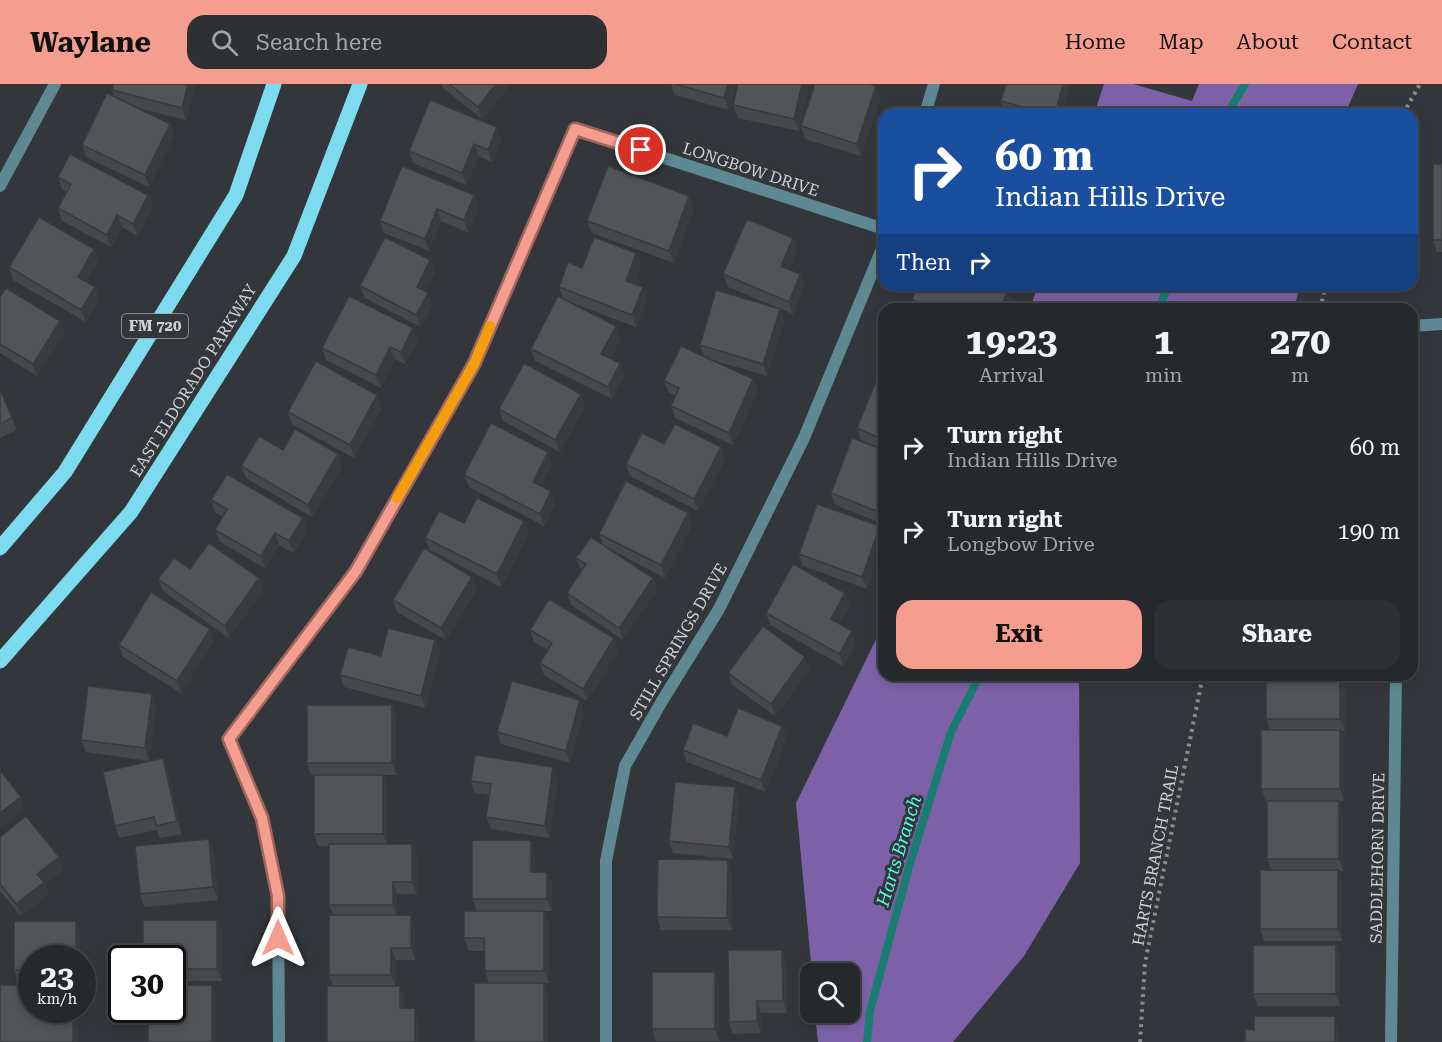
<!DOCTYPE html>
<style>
:root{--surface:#26292c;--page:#2e3134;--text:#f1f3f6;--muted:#a4a6a9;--line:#424548;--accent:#f59d8f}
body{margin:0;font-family:"Roboto Serif",serif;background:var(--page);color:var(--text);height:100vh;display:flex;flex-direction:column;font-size:22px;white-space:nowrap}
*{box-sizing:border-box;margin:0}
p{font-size:20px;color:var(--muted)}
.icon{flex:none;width:33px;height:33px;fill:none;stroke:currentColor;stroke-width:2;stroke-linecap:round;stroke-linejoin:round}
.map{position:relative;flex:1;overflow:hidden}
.drawer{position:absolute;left:878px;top:219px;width:540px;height:378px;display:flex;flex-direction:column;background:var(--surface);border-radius:18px;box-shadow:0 3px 9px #0003,0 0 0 2px var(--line)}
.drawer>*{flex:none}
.hud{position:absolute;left:878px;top:24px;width:540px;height:183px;border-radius:18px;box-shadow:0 3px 9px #0003,0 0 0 2px var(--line);background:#1a4fa0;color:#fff;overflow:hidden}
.tools{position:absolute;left:800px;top:879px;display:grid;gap:12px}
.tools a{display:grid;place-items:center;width:60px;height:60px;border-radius:12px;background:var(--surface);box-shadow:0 3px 9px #0003,0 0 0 2px var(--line);font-size:30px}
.speed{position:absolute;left:18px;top:861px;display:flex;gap:12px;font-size:30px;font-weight:700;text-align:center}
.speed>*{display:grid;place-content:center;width:78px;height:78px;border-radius:50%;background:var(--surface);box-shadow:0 3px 9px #0003,0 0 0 2px var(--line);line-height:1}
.speed small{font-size:15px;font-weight:400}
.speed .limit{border:3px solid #111;border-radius:9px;background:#fff;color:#111}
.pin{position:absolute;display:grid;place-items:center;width:51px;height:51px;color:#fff;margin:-26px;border:3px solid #fff;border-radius:50%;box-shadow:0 2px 6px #0007}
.me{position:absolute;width:66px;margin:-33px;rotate:0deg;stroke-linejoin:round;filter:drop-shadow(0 0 4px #0008)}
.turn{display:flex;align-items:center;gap:21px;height:126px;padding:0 18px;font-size:27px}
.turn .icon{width:78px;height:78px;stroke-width:2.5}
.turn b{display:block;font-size:42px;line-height:51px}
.then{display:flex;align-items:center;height:57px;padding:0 18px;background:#0003;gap:12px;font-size:22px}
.eta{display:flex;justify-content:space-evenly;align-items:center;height:102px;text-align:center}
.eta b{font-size:36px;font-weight:700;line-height:42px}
.cta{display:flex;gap:12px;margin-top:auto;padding:12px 18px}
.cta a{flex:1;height:69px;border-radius:18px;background:var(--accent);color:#111;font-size:24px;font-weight:700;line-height:69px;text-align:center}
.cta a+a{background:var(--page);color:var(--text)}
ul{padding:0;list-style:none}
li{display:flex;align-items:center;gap:18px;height:84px;padding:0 18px}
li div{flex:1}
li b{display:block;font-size:22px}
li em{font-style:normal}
header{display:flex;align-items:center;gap:36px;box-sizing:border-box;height:84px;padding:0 30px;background:var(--accent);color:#111}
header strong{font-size:28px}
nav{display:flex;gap:33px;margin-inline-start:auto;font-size:21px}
.search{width:420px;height:54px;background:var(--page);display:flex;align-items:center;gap:15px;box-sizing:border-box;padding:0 21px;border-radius:18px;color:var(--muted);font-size:22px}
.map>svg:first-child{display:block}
.forest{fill:#7d61a8}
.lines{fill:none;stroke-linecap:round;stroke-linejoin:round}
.stream{stroke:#187c71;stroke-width:8}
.path{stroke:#898c8f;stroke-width:4;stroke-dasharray:3 4.5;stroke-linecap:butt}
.minor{stroke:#5e8993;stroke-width:12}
.primary{stroke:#7ddbef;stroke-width:15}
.wall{fill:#47484c}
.shaded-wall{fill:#393b3e}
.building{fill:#525458;stroke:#393b3e;stroke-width:1.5}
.route-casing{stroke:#9f665d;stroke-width:15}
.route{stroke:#f59d8f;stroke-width:10}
.slow{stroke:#f59e0b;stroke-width:10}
.labels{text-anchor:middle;stroke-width:6;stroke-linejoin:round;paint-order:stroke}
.shield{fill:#33373b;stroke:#a1a4a7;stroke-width:1.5}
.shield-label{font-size:15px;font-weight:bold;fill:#d0d3d5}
.street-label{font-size:16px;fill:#d0d3d5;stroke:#33373b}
.water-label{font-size:18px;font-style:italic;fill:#52fce7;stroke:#33373b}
</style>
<header>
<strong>Waylane</strong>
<div class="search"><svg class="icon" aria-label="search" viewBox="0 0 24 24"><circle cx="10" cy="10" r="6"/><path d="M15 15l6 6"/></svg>Search here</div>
<nav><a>Home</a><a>Map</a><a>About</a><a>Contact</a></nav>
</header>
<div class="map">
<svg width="1442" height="958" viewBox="0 0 1442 958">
<rect width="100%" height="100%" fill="#33373b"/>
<g class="forest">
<polygon points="1104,0 1133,0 1192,17 1199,0 1358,0 1345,30 1094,30"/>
<polygon points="1038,201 1300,201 1294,225 1030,225"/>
<polygon points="883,541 884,591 1079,591 1080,779 1024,872 953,958 818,958 815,929 849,928 849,890 812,889 796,719"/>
</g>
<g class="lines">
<g class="stream">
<polyline points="1227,30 1245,0"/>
<polyline points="1158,225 1169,201"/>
<polyline points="867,958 870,927 909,783 951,648 980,591"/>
</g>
<g class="path">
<polyline points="1403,30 1420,0"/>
<polyline points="1320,225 1326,201"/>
<polyline points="1140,958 1145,879 1203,591"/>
</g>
<g class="minor">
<polyline points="925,30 934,0"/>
<polyline points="0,102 55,0"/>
<polyline points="1412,242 1442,240"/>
<polyline points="279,958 278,812 262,734 229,655 356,487 474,280 575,45 884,145"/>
<polyline points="606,958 606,777 625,682 662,617 719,525 804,354 884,160"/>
<polyline points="1391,958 1396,591"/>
</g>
<g class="primary">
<polyline points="0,464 65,388 236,111 274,0"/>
<polyline points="0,577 131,428 294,172 360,0"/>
</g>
</g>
<g class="wall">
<polygon points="195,0 186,36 137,24 170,40 174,52 149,103 87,74 82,61 114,13 112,6"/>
<polygon points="441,0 510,0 482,35 442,3"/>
<polygon points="671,0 736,0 729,26 675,11"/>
<polygon points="738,0 809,0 799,47 738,34 733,21"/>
<polygon points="880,14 861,72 805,55 801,42"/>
<polygon points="1001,17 1062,30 1009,30 1005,29"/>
<polygon points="502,55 492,78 479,72 466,101 413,79 409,67"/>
<polygon points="1442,80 1442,168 1437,168 1433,156"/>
<polygon points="402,82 479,123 469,149 441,137 429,167 384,149 380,137"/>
<polygon points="58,93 148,111 153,123 138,152 122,143 111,163 62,137 58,124 67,108 62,105"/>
<polygon points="689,112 694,124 674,179 592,149 587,137"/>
<polygon points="793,154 797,166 789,185 800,190 804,202 793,230 728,203 723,190"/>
<polygon points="94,165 99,177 86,198 95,203 99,215 86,238 13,196 9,183"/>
<polygon points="636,169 641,182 634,200 647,215 636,243 565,216 616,242 620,254 610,274 625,291 612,315 535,277 531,265 563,215 559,203 582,184"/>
<polygon points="435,188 425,207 428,209 432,221 421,243 365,214 360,202"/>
<polygon points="0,213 60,237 64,250 37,292 0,269"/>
<polygon points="1012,215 1009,225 909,225 916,225 912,216"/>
<polygon points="780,225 784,237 767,292 709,275 753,295 758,307 733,361 675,334 671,322 676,312 669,309 664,297 704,273 700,261"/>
<polygon points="418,256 405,280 395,275 381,304 326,276 322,264"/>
<polygon points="884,289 884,366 861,356 857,344"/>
<polygon points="0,305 17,346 0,354"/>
<polygon points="581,310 585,322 560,368 503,337 499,325"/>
<polygon points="382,323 354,374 292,340 288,328"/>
<polygon points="664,360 721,363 725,375 698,427 630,392 626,380"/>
<polygon points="283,366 338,370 342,382 312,433 246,394 241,382"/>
<polygon points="884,366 884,440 835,421 831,409"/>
<polygon points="552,381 541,402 556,419 544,442 469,403 464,391"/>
<polygon points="211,416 307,446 294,469 279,461 265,484 220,458 215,446 223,433 215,428"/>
<polygon points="524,437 529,449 501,503 430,466 425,454 464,439"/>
<polygon points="692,441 665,494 608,464 653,494 657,506 623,556 571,521 567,509 582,487 581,486 576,474 603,461 599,450"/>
<polygon points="884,451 884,458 867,505 803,482 799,470"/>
<polygon points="259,494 263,506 229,554 163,507 158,495"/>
<polygon points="477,505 446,556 397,528 393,516"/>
<polygon points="845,509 850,521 839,540 856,559 843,582 770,541 766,529"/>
<polygon points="210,545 214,557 181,609 123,573 119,561"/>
<polygon points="530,546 614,554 618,567 587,617 544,591 540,579 548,566 534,558"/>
<polygon points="435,556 440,569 425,624 344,603 340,591 381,572"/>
<polygon points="810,585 775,632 732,601 728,589"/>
<polygon points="1266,591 1345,591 1345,647 1340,647 1344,658 1344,717 1339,717 1343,729 1343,787 1338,787 1342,798 1342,857 1264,857 1260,845 1271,786 1267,775 1267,717 1266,717 1261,705 1270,646 1266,635"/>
<polygon points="152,610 156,622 149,677 86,668 81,656"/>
<polygon points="580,616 584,628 570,679 501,660 497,648"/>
<polygon points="392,621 396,633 396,691 383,691 387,703 387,760 412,760 417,773 417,810 397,810 397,831 415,843 415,876 396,876 396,902 404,914 404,924 419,936 419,958 333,902 329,891 333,831 329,821 329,762 318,762 314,750 314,691 311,691 307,679"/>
<polygon points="782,642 787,654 765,708 687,678 683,666 727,652"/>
<polygon points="167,686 182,750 160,754 157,746 119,754 115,742"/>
<polygon points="558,695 549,754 491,745 486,733 489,711 475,709 471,697"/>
<polygon points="739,715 733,775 673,769 669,757"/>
<polygon points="0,753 59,773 64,785 45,800 48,810 21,832 0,807"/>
<polygon points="531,756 535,768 535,788 552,800 552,827 544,827 549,839 549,899 489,899 485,887 484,867 469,867 464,854 477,827 472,815"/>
<polygon points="213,767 218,816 144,823 140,810"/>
<polygon points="732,788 732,846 661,846 657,833"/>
<polygon points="76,837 80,849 80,874 32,874 32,898 18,898 14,886"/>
<polygon points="222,848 222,897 172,897 172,874"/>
<polygon points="1336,861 1340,873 1340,922 1258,922 1253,910"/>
<polygon points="787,878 787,929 761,929 761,949 733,950 729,938"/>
<polygon points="719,900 719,957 656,957 652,945"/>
</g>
<g class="shaded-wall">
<polygon points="188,0 195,0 186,36 182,24"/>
<polygon points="496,0 510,0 482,35 478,23"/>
<polygon points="728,0 736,0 729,26 724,14"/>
<polygon points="802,0 809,0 799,47 794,35"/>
<polygon points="1063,0 1071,0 1062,30 1055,30"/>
<polygon points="876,2 880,14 861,72 857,60"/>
<polygon points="170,40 174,52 149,103 145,91"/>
<polygon points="497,43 502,55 492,78 488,66"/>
<polygon points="474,60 479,72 466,101 462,89"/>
<polygon points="148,111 153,123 138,152 133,140"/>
<polygon points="474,111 479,123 469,149 464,136"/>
<polygon points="689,112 694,124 674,179 669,167"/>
<polygon points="437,125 441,137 429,167 425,155"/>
<polygon points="117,131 122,143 111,163 107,151"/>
<polygon points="793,154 797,166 786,194 781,182"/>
<polygon points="94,165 99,177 82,205 78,193"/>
<polygon points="636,169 641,182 630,209 626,197"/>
<polygon points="430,176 435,188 421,215 417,203"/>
<polygon points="800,190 804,202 793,230 789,218"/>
<polygon points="95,203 99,215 86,238 81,226"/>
<polygon points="643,203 647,215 636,243 632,231"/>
<polygon points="1008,203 1012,215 1009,225 1001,225"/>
<polygon points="428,209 432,221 421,243 416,231"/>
<polygon points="780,225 784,237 767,292 763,280"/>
<polygon points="60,237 64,250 37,292 33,280"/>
<polygon points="616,242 620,254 605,282 601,270"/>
<polygon points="413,244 418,256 405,280 401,268"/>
<polygon points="390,263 395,275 381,304 376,291"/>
<polygon points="620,279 625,291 612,315 608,303"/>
<polygon points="753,295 758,307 733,361 729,349"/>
<polygon points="581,310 585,322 560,368 555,356"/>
<polygon points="377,311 382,323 354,374 350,361"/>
<polygon points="721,363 725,375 698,427 694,415"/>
<polygon points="548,368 552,381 537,410 533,398"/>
<polygon points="338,370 342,382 312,433 308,421"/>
<polygon points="551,407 556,419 544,442 540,430"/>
<polygon points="688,429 692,441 665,494 661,481"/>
<polygon points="303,434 307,446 294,469 289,457"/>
<polygon points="524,437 529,449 501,503 497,490"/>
<polygon points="880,442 884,451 884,458 867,505 862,493"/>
<polygon points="275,449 279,461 265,484 261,472"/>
<polygon points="472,493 477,505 446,556 441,544"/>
<polygon points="259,494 263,506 229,554 225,542"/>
<polygon points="653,494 657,506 623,556 619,544"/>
<polygon points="845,509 850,521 835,547 831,535"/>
<polygon points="210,545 214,557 181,609 177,597"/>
<polygon points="852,547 856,559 843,582 839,570"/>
<polygon points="614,554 618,567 587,617 583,605"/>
<polygon points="435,556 440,569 425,624 421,612"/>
<polygon points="805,573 810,585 775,632 771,620"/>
<polygon points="1340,591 1345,591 1345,647 1340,635"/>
<polygon points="152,610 156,622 149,677 145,664"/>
<polygon points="580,616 584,628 570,679 566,667"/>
<polygon points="392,621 396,633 396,691 392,679"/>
<polygon points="782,642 787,654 765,708 761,696"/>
<polygon points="1340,646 1344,658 1344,717 1340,705"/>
<polygon points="163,674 167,686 182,750 177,737"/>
<polygon points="553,683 558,695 549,754 545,742"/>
<polygon points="383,691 387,703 387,762 383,750"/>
<polygon points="735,703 739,715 733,775 729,763"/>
<polygon points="21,713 25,725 0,745 0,729"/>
<polygon points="1339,717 1343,729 1343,787 1339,775"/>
<polygon points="209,755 213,767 218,816 213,803"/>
<polygon points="531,756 535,768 535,800 531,788"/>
<polygon points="412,760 417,773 417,810 412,798"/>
<polygon points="59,773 64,785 45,800 48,810 21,832 16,820 37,790"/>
<polygon points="728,776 732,788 732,846 727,834"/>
<polygon points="1338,786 1342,798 1342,857 1338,845"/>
<polygon points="547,788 552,800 552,827 547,815"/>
<polygon points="393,798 397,810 397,833 393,821"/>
<polygon points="544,827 549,839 549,899 544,887"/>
<polygon points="411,831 415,843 415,876 411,864"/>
<polygon points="217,836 222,848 222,897 217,885"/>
<polygon points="76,837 80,849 80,874 76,874"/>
<polygon points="1336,861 1340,873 1340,922 1336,910"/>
<polygon points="391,864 396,876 396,903 391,891"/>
<polygon points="782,866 787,878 787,929 783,917"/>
<polygon points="715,888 719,900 719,957 715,945"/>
<polygon points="544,899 548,912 548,958 544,958"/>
<polygon points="212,901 216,913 216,958 212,958"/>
<polygon points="400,902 404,914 404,936 400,924"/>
<polygon points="757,917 761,929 761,949 757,937"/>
<polygon points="415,924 419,936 419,958 415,958"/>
<rect x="73" y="926" width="5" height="32"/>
<polygon points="1335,932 1339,945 1339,958 1335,958"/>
</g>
<g class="building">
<polygon points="113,0 188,0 182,24 112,6"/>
<polygon points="449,0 496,0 478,23"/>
<polygon points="675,0 728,0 724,14"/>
<polygon points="738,0 802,0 794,35 733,21"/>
<polygon points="815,0 869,0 876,2 857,60 801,42"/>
<polygon points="1006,0 1063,0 1055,30 1048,30 1001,17"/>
<polygon points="107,9 170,40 145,91 82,61"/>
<polygon points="430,16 497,43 488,66 474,60 462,89 409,67"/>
<polygon points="973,23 1002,30 972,30"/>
<polygon points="70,70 148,111 133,140 117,131 107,151 58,124 71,100 58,93"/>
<rect x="1433" y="80" width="9" height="76"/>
<polygon points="402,82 474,111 464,136 437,125 425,155 380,137"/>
<polygon points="608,82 689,112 669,167 587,137"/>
<polygon points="39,133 94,165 78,193 95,203 81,226 9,183"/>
<polygon points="747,135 793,154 781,182 800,190 789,218 723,190"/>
<polygon points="385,153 430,176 417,203 428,209 416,231 360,202"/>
<polygon points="594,153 636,169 626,197 643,203 632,231 559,203 568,178 582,184"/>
<polygon points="917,201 1000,201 1008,203 1001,225 944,225 912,216"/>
<polygon points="6,204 60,237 33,280 0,260 0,213"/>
<polygon points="716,206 780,225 763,280 700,261"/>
<polygon points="349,212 413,244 401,268 390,263 376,291 322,264"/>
<polygon points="558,212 616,242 601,270 620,279 608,303 531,265"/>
<polygon points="681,262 753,295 729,349 671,322 679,304 664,297"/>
<polygon points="316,277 377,311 350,361 288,328"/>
<polygon points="524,279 581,310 555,356 499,325"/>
<polygon points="880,288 884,289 884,356 857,344"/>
<polygon points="0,305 12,334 0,340"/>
<polygon points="491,339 548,368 533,398 551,407 540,430 464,391"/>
<polygon points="675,340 721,363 694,415 626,380 642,349 664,360"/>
<polygon points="295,345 338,370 308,421 241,382 259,352 283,366"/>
<polygon points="852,354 884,366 884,430 831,409"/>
<polygon points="227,390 303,434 289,457 275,449 261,472 215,446 227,425 211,416"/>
<polygon points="626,397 688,429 661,481 599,450"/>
<polygon points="477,414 524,437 497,490 425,454 439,427 464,439"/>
<polygon points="817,420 880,442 862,493 799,470"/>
<polygon points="591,453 653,494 619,544 567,509 586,480 576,474"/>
<polygon points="209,459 259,494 225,542 158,495 174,474 190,485"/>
<polygon points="424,464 472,493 441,544 393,516"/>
<polygon points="793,480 845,509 831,535 852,547 839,570 766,529"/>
<polygon points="151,508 210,545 177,597 119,561"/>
<polygon points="549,515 614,554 583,605 540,579 552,559 530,546"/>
<polygon points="763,542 805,573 771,620 728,589"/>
<polygon points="388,544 435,556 421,612 340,591 348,563 381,572"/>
<rect x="1266" y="591" width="74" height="44"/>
<polygon points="512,597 580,616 566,667 497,648"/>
<polygon points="88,602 152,610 145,664 81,656"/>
<rect x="307" y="621" width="85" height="58"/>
<polygon points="738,624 782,642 761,696 683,666 693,639 727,652"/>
<rect x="1261" y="646" width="79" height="59"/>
<polygon points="475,671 553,683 545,742 486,733 491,700 471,697"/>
<polygon points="163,674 177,737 156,742 154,733 115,742 103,688"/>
<polygon points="0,686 21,713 0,729"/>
<rect x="314" y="691" width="69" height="59"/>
<polygon points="675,698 735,703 729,763 669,757"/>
<rect x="1267" y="717" width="72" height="58"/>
<polygon points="26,732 59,773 37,790 44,798 16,820 0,800 0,753"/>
<polygon points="209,755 213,803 140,810 135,762"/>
<polygon points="472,756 531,756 531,788 547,788 547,815 472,815"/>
<polygon points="329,760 412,760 412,798 393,798 393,821 329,821"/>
<polygon points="658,775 728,776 727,834 657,833"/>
<rect x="1260" y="786" width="78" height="59"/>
<polygon points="464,827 544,827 544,887 485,887 484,854 464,854"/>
<polygon points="329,831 411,831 411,864 391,864 391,891 329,891"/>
<polygon points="143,836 217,836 217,885 172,885 172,874 143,874"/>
<polygon points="14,837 76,837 76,874 32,874 32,886 14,886"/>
<rect x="1253" y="861" width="83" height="49"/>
<polygon points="728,866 782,866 783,917 757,917 757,937 729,938"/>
<rect x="652" y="888" width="63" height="57"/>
<rect x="474" y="899" width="70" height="59"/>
<polygon points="0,901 32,901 32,926 73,926 73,958 0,958"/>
<polygon points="172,901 212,901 212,958 148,958 148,926 172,926"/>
<polygon points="327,902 400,902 400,924 415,924 415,958 327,958"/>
<polygon points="1254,932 1335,932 1335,958 1245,958 1245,945 1254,946"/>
</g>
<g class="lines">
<g class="route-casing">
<polyline id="route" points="278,854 278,812 262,734 229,655 356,487 474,280 575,45 641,66"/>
</g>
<use href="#route" class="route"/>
<polyline class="slow" points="397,414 474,280 490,242"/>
</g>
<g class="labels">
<rect class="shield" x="122" y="230" width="66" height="24" rx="4.5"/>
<g class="shield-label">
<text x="155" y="247">FM 720</text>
</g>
<g class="street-label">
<text transform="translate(751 85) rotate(18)" y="6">LONGBOW DRIVE</text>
<text transform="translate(193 296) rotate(-58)" y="6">EAST ELDORADO PARKWAY</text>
<text transform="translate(678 557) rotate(-60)" y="6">STILL SPRINGS DRIVE</text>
<text transform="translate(1155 771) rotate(-79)" y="6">HARTS BRANCH TRAIL</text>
<text transform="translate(1377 774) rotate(-89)" y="6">SADDLEHORN DRIVE</text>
</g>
<g class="water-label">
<text transform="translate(899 767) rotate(-73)" y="6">Harts Branch</text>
</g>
</g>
</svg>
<div class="tools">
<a><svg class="icon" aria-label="search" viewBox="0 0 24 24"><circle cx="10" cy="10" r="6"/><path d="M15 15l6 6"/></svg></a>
</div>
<div class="speed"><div>23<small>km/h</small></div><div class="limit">30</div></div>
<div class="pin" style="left:641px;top:66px;background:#d93025"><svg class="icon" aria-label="arrive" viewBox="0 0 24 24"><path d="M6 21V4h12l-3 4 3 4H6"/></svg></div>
<svg class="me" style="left:278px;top:854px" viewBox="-20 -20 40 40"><path d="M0-17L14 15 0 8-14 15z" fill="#f59d8f" stroke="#fff" stroke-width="4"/></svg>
<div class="hud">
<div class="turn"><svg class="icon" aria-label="right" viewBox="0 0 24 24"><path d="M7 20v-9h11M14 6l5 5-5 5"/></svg><div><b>60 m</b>Indian Hills Drive</div></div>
<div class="then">Then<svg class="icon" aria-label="right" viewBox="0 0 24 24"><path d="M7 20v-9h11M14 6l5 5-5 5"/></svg></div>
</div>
<section class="drawer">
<div class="eta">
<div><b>19:23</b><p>Arrival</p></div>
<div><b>1</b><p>min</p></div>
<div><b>270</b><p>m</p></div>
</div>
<ul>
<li><svg class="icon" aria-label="right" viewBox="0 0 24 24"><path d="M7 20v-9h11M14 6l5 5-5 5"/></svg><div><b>Turn right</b><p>Indian Hills Drive</p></div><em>60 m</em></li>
<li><svg class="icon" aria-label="right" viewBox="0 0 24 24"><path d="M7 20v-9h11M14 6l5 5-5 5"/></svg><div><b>Turn right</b><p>Longbow Drive</p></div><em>190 m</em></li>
</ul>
<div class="cta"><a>Exit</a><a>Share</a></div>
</section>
</div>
